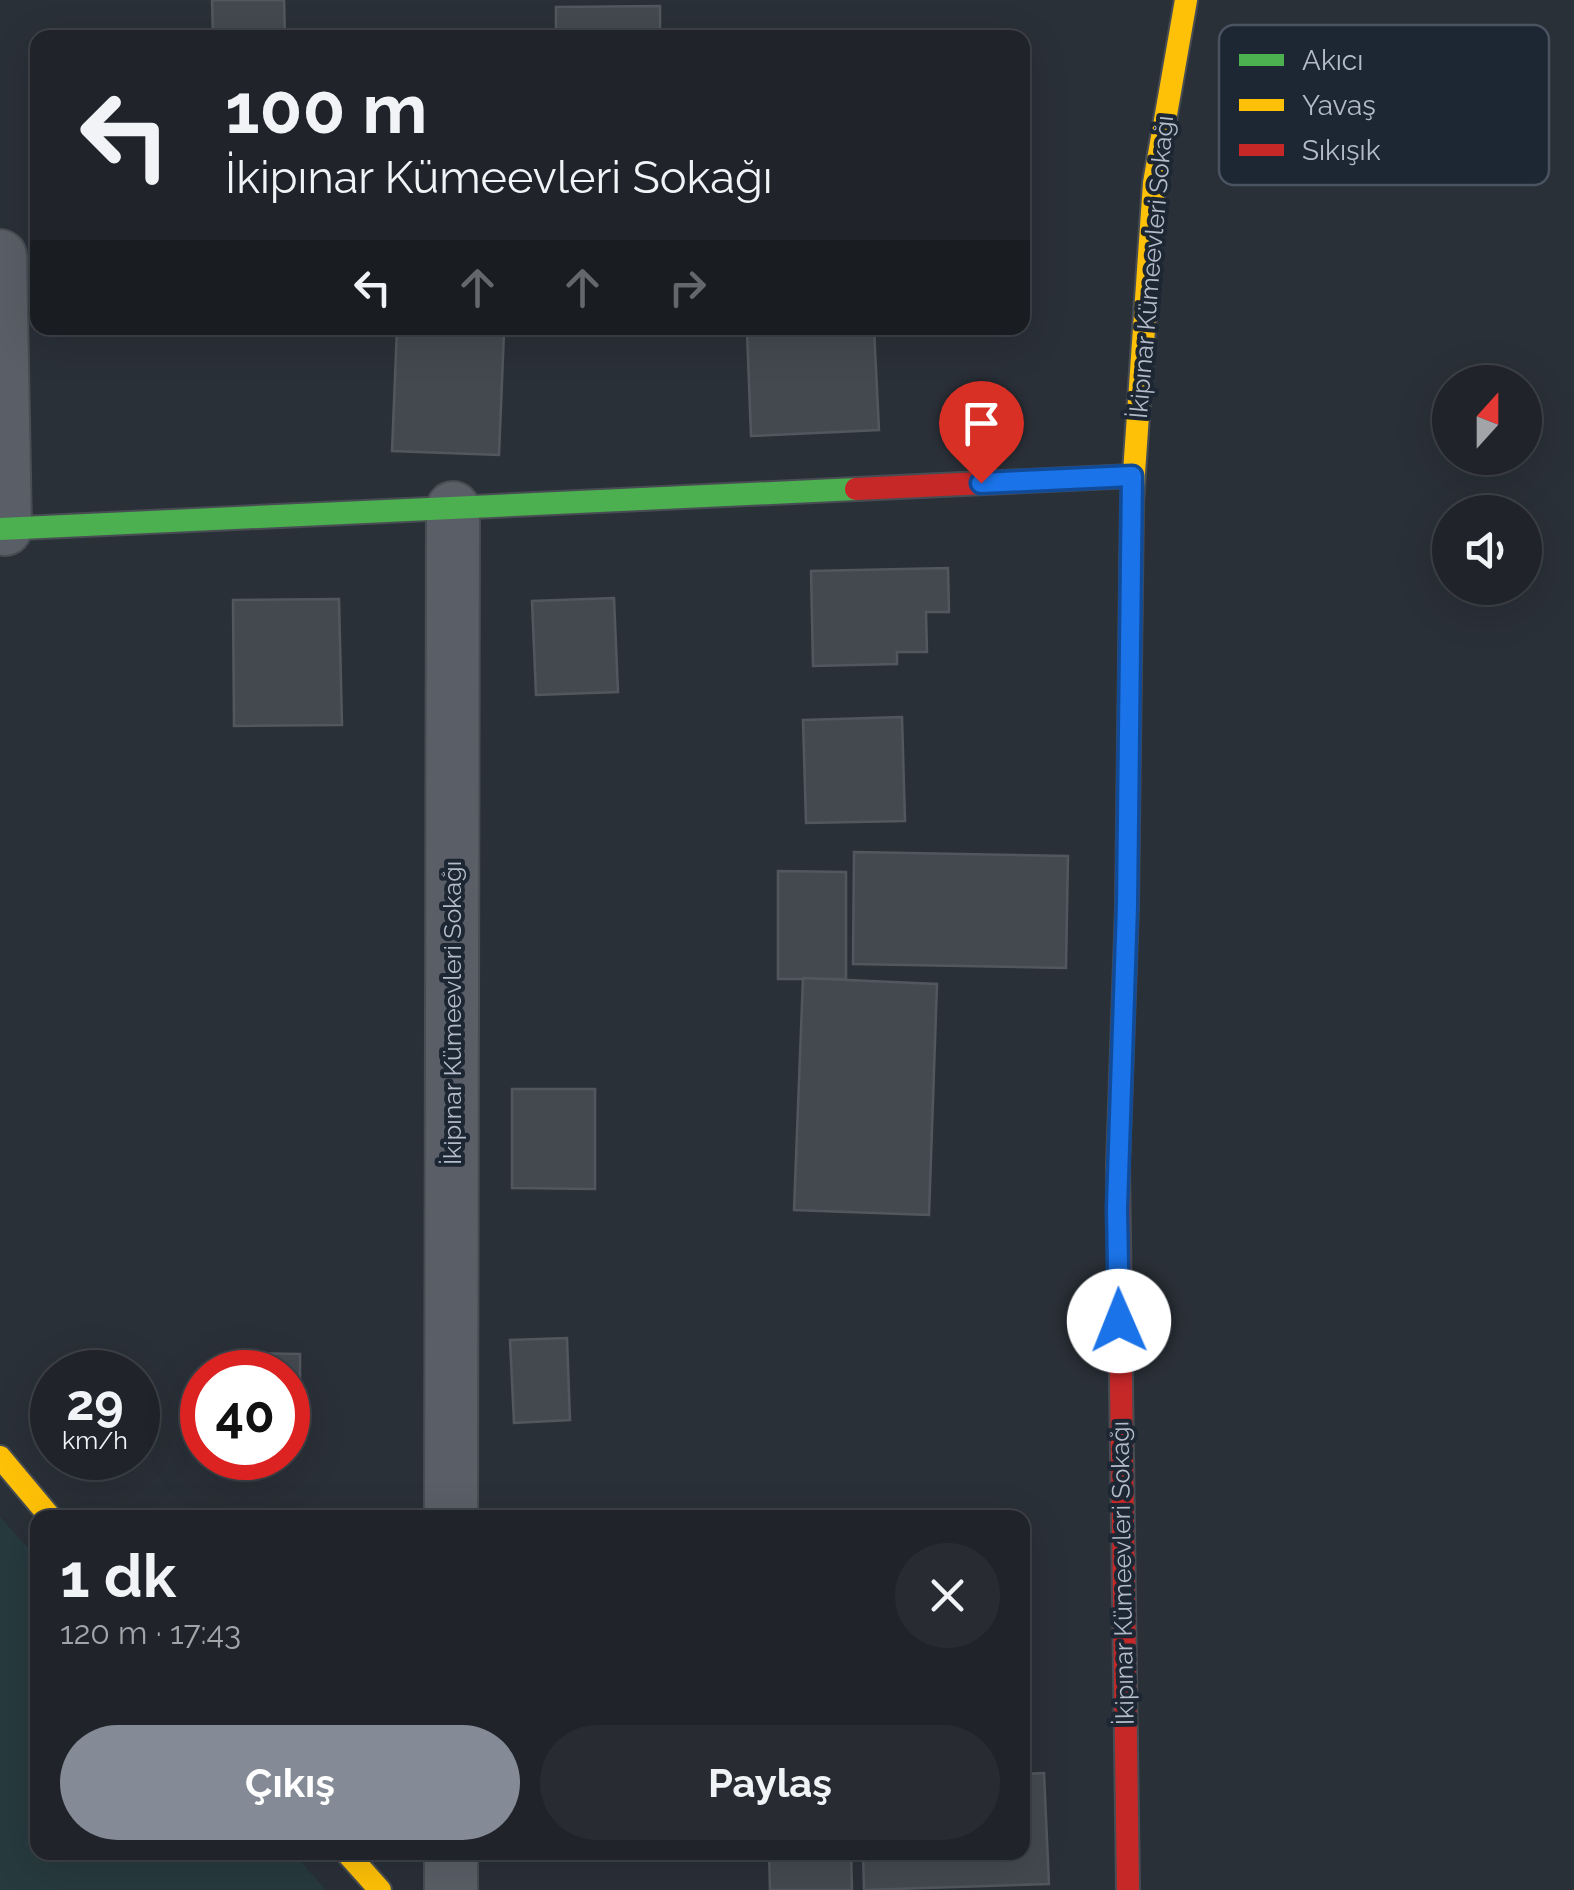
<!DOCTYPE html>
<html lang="tr">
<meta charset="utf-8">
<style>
:root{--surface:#20242a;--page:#282c32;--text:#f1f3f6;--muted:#a2a4a8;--line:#3d4147;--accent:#848b96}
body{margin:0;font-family:Raleway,sans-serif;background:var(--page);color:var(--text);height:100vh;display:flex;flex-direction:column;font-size:38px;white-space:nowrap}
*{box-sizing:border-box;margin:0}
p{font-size:32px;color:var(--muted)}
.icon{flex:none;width:55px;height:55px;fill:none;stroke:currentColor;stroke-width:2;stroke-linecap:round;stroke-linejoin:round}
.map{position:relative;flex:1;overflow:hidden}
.drawer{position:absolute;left:30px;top:1510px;width:1000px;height:350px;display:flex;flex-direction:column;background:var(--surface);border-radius:20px;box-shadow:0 10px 40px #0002,0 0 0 2px var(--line)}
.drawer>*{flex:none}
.top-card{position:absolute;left:30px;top:30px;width:1000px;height:305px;border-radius:20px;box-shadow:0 10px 40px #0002,0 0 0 2px var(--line);background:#20242a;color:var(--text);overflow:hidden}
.needle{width:65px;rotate:21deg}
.tools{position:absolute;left:1432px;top:365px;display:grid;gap:20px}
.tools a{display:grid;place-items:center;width:110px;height:110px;border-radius:50%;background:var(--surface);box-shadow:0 10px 40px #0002,0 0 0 2px var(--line);font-size:50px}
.speed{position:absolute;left:30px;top:1350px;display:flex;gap:20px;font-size:50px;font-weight:700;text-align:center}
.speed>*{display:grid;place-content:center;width:130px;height:130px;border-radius:50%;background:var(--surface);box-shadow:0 10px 40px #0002,0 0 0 2px var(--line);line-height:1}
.speed small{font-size:25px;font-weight:400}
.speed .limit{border:15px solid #d22;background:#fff;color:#111}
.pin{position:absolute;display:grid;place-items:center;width:85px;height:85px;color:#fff;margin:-102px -42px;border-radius:50% 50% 50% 0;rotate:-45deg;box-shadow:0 0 10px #0007}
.pin .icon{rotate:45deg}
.me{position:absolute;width:110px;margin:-55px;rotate:359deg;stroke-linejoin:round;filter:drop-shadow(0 0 8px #0008)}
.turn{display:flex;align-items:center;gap:35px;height:210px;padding:0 30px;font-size:45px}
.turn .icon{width:130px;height:130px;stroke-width:2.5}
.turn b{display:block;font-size:70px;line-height:85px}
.lanes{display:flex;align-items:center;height:95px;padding:0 30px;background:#0003;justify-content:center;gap:50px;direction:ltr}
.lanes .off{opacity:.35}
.round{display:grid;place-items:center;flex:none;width:105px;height:105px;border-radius:52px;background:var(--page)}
.overview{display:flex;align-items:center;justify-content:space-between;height:170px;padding:0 30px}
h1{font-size:60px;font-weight:700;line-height:75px}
.cta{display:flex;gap:20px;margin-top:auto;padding:20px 30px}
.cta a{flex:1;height:115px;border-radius:60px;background:var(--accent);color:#fff;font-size:40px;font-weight:700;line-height:115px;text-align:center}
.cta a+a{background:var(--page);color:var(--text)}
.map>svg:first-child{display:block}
.green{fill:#273a3e}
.building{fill:#444950;stroke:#52575f;stroke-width:2.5}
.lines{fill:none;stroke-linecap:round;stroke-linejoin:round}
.street-casing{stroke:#484c53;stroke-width:56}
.fast-casing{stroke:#484c53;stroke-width:26}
.slow-casing{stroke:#484c53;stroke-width:26}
.jam-casing{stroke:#484c53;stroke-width:26}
.street{stroke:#5a5e66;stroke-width:52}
.fast{stroke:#4caf50;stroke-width:22}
.slow{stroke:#ffc107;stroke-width:22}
.jam{stroke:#c62828;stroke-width:22}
.route-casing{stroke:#114b97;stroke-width:25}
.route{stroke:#1a73e8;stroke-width:18}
.labels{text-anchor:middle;stroke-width:8;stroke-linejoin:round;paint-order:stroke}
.street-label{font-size:25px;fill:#b4bcc9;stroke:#1d2633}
.key{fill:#1d2633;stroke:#4a5360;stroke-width:2.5}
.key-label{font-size:28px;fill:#b4bcc9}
</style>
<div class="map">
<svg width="1574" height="1890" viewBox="0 0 1574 1890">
<rect width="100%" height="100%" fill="#2a3038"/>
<polygon class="green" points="0,1517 37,1558 38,1852 293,1853 326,1890 0,1890"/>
<g class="building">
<polygon points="212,0 284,0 285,38 213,38"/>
<polygon points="660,6 660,38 556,38 556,7"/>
<polygon points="397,328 504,332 499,455 392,451"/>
<polygon points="874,328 879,430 751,436 747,332"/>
<polygon points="948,568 949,612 926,612 927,652 897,652 897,664 813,666 811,571"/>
<polygon points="614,598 618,692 536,695 532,601"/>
<polygon points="339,599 342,725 234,726 233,600"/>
<polygon points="902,717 905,821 806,823 803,720"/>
<polygon points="854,852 1068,856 1066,968 853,964"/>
<polygon points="778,871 846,872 846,979 778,979"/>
<polygon points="803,978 937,984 929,1215 794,1210"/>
<polygon points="512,1089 595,1089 595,1189 512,1188"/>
<polygon points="567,1338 570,1420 514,1423 510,1340"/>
<polygon points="241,1353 300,1354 300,1430 288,1430 288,1372 240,1372"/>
<polygon points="1044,1773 1049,1884 864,1890 863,1852 1022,1852 1022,1774"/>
<polygon points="769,1852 851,1852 852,1890 770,1890"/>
</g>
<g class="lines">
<g class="street-casing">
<g id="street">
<polyline points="0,256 5,529"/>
<polyline points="451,1518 453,508"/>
<polyline points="451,1890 451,1852"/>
</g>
</g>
<g class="fast-casing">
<g id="fast">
<polyline points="0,529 856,489"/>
<polyline points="1118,1165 1127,906 1132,502"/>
</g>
</g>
<g class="slow-casing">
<g id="slow">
<polyline points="1132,502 1154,183 1186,0"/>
<polyline points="0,1457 51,1518"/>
<polyline points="346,1852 380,1890"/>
</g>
</g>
<g class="jam-casing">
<g id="jam">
<polyline points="856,489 1132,476"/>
<polyline points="1118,1165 1128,1890"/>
</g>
</g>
<use href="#street" class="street"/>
<use href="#fast" class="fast"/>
<use href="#slow" class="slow"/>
<use href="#jam" class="jam"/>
</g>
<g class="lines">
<g class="route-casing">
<polyline id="route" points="981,483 1132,476 1127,906 1117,1208 1119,1321"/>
</g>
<use href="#route" class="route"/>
</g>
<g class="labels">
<g class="street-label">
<text transform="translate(1151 267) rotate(-85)" y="9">İkipınar Kümeevleri Sokağı</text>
<text transform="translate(452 1013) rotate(-90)" y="9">İkipınar Kümeevleri Sokağı</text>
<text transform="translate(1122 1573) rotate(-91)" y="9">İkipınar Kümeevleri Sokağı</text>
</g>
</g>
<rect x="1219" y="25" width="330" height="160" rx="15" class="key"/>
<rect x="1239" y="54" width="45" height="12" fill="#4caf50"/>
<rect x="1239" y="99" width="45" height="12" fill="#ffc107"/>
<rect x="1239" y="144" width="45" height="12" fill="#c62828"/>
<g class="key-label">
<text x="1302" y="70">Akıcı</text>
<text x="1302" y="115">Yavaş</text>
<text x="1302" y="160">Sıkışık</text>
</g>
</svg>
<div class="tools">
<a><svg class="needle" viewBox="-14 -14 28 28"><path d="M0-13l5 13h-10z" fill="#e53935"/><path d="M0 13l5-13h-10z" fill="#a2a4a8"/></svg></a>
<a><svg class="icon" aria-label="sound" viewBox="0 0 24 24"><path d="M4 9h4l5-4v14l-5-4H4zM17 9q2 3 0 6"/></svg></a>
</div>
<div class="speed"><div>29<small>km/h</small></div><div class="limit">40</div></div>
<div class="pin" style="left:981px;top:483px;background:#d93025"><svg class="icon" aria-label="arrive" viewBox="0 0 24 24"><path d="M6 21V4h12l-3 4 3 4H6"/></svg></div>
<svg class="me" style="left:1119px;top:1321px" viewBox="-20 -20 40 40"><circle r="19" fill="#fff"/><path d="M0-13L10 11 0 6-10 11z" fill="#1a73e8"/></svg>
<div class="top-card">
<div class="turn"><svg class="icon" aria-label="left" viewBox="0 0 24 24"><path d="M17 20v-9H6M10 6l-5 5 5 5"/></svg><div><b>100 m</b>İkipınar Kümeevleri Sokağı</div></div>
<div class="lanes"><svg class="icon" aria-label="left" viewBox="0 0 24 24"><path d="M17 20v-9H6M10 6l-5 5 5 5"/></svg><svg class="icon off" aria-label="ahead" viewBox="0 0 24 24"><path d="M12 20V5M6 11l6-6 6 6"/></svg><svg class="icon off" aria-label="ahead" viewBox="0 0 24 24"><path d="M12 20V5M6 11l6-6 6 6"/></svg><svg class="icon off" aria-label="right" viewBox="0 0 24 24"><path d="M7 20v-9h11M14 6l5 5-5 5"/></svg></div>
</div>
<section class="drawer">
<div class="overview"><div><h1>1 dk</h1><p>120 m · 17:43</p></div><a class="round"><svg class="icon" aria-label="close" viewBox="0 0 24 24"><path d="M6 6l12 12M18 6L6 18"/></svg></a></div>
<div class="cta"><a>Çıkış</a><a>Paylaş</a></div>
</section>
</div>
